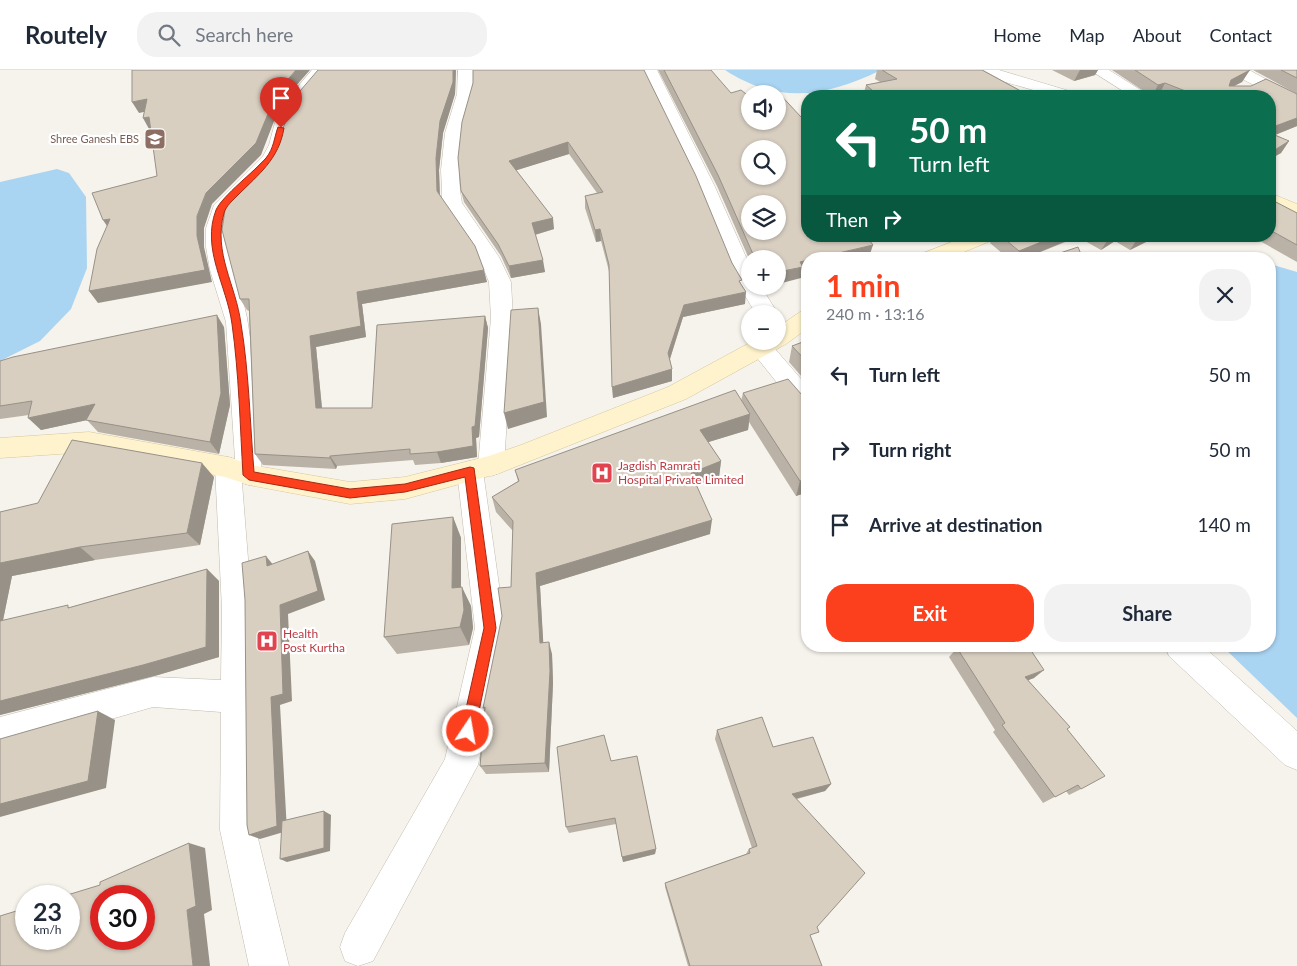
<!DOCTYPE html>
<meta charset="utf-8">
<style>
:root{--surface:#fff;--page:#f2f2f3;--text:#1f2937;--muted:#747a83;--line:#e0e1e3;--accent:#fc3f1d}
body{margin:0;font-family:Lato,sans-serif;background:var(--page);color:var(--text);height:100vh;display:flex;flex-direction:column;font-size:19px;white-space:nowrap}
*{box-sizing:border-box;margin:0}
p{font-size:16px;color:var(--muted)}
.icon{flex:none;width:28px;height:28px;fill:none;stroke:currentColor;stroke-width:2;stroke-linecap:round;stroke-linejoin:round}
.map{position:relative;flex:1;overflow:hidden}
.sheet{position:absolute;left:801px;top:182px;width:475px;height:400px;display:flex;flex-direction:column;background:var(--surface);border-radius:20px;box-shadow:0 1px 4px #0004}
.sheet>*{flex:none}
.hud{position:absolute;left:801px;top:20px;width:475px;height:152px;border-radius:20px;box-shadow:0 1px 4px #0004;background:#0b6e4f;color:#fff;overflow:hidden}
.fabs{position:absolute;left:741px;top:15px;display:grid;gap:10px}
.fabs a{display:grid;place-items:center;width:45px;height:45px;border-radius:50%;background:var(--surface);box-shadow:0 1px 4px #0004;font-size:25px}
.speed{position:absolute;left:15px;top:815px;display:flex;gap:10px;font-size:25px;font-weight:700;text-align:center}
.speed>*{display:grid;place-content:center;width:65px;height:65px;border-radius:50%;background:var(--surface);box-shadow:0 1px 4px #0004;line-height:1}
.speed small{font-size:12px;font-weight:400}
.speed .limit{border:8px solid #d22;background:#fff;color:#111}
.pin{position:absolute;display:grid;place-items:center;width:42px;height:42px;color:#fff;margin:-51px -21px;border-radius:50% 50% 50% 0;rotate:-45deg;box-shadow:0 0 5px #0007}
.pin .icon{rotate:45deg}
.me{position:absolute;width:55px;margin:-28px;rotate:12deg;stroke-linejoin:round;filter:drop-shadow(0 0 4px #0008)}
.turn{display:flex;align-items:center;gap:18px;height:105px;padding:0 25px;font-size:22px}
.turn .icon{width:65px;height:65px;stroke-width:2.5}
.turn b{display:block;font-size:35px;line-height:42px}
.then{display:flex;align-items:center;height:48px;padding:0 25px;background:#0003;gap:10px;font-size:19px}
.round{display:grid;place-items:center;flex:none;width:52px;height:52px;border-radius:20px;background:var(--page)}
.overview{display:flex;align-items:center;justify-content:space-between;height:85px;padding:0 25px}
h1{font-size:30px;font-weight:700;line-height:38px;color:var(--accent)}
.primary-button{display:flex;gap:10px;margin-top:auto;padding:10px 25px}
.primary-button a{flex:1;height:58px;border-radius:20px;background:var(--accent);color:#fff;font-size:20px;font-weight:700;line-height:58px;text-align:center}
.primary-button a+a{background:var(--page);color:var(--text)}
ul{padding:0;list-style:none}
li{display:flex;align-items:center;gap:15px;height:75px;padding:0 25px}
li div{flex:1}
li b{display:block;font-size:19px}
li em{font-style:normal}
header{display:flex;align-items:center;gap:30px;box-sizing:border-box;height:70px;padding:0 25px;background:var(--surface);border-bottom:1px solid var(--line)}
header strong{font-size:24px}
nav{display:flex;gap:28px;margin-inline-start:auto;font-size:18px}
.search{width:350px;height:45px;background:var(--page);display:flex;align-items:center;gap:12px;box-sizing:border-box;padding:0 18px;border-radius:20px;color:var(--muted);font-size:19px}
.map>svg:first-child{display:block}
.water{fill:#a9d4f2}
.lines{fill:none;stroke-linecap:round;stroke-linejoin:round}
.minor-casing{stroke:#c2bbae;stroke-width:1}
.tertiary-casing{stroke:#c2bbae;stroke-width:1}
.secondary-casing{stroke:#d6c79b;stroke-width:1}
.minor{fill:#fff;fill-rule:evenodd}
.tertiary{fill:#fff;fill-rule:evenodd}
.secondary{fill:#fff3cd;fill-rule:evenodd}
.wall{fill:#bab2a6}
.shaded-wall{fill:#979187}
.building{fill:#d8cfc1;stroke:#979187;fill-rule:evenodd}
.route{fill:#fc3f1d;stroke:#a42913}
.labels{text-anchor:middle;stroke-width:4.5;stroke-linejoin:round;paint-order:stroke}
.far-education-label{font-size:11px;fill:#785e54;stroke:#fff;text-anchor:end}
.health-label{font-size:12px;fill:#be3a42;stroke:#fff;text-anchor:start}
</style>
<header>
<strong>Routely</strong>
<div class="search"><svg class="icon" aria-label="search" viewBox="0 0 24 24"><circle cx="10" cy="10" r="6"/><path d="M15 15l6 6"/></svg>Search here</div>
<nav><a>Home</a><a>Map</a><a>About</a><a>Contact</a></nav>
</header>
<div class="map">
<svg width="1297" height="896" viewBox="0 0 1297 896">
<rect width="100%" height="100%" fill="#f6f3ec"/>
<g class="water">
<path d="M725,0H881C825,27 779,35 725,0Z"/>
<polygon points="57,99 69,103 86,127 87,198 71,239 40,271 0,291 0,112"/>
<polygon points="1270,194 1297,202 1297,648 1222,576 1270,576"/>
</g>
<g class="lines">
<g class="minor-casing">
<g id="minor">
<path d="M312,0H329C319,15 301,27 294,45C287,62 288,79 276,94C266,105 233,132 230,144C218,183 243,216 248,254C256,304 258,355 262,405L258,412L249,415L242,413L252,539L256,760L289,896H249L220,760L221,642L153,637L0,681V647L153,607L221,610L222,539L215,397L219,390L228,387L235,389L226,252L210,200L206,177V158L214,135L263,86L269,75L277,45L283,34Z"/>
<polygon points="641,0 657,0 715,117 750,196 750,216 761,216 778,244 778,245 756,244 732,204 697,117"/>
<polygon points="972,0 999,0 1076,23 1078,26 1054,26 974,3"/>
<polygon points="1090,0 1109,0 1150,26 1131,26"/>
<polygon points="1229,0 1249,0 1297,26 1297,38 1231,3"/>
<polygon points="765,271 769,272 808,317 808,343 799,340 749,278 753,272"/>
<polygon points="470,391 479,394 483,401 505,558 478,695 373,891 358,896 345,891 340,877 345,863 445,689 475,558 457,401 461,394"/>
<polygon points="1165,576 1203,576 1297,661 1297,700 1285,695 1169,586"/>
</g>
</g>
<g class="tertiary-casing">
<polygon id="tertiary" points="458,0 474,0 473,24 463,63 459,100 460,121 462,133 499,187 511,212 513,248 504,396 500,403 491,406 482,403 478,396 491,248 489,212 479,187 442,133 442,121 441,100 445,63 457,24"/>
</g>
<g class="secondary-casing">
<g id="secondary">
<polygon points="1270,123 1297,134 1297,147 1270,136"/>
<polygon points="967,166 996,166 993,170 947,189 918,189 921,184"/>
<polygon points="808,240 808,258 786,274 686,329 500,403 405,429 350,434 249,415 225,407 89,382 0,388 0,368 89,362 228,387 251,395 350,412 405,407 489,386 521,375 668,317 753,271 778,271 778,257 800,242"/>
</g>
</g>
<use href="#minor" class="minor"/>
<use href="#tertiary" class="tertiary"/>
<use href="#secondary" class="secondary"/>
</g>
<g class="wall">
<polygon points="318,0 456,0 455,24 443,63 439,100 440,125 487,212 362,234 366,267 316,277 322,338 372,338 485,246 488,258 479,367 476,368 477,387 441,393 415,395 413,390 337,396 336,399 263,395 255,384 249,241 247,240 240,229 276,78"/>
<polygon points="473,0 732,193 741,214 745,234 683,247 670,289 672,311 613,328 610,205 601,171 596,172 585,138 585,126 597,123 569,84 516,100 554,159 535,165 545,202 511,208 501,186 464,132 461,121 473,13"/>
<polygon points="658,0 711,0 808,166 869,187 860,189 808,189 802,202 801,208 778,189 750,189 750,191 717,116"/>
<polygon points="877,0 983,0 1030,26 863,26 866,15 880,12 875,9"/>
<polygon points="1052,0 1098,0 1095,5 1074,11"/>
<polygon points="1112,0 1249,0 1242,12 1234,16 1297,24 1297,56 1275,65 1289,71 1281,83 1270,89 1270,26 1162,26 1159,25 1151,26"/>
<polygon points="1253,0 1297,0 1297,24"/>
<polygon points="1270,129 1297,143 1297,192 1251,166 1270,166"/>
<polygon points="993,166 1158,166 1130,180 1115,171 1101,180 1078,167 1023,189 1009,189 990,173"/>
<polygon points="224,257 230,335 219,384 98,362 87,350 41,360 29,345 0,349 0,291"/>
<polygon points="808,270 808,314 789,292 792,276"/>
<polygon points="743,323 802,325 808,327 808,422 796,426 749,352 748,360 708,372 721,391 719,407 696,415 710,464 540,516 543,573 552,584 553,613 549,702 486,704 480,696 485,641 483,638 511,517 513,461 496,442 492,427 518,411 515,400 741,331"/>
<polygon points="214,407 200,475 95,490 12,506 3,550 71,537 207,499 219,511 219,587 158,605 0,645 0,442"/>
<polygon points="453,447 461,468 461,517 471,536 473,558 469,575 397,584 384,567"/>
<polygon points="957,578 1034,608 1028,610 1067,659 1081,719 1069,725 1066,721 1043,733 993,662 995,660 949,587"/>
<polygon points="717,660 773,677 831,714 825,721 797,729 817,857 810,866 822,896 688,896 665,817 665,813 746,784 749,779 752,778 715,669"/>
<polygon points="611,691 656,779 655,784 623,792 616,754 569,763 566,757"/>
</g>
<g class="shaded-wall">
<polygon points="296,0 310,0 281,33 261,85 212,134 204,158 204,177 212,212 98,233 89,221 197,166 197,146 206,123 277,22"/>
<polygon points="453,0 456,0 455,24 443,63 439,100 440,133 437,121 436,88 440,51"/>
<polygon points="1080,0 1098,0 1095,5 1074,11"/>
<polygon points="1250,0 1242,12 1224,21 1231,10"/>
<polygon points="1165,13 1159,25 1152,26 1158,15"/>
<polygon points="147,29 153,40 139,43 132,32"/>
<polygon points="149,47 156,58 149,59 143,48"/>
<polygon points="1297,48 1297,56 1270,67 1270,58"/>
<polygon points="1289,71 1281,83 1270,89 1270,83"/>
<polygon points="568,72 569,84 511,102 509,91"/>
<polygon points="553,148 554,159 534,165 532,153"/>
<polygon points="110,149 111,162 103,150"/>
<polygon points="600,159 601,171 596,172 595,160"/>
<polygon points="1056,166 1078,166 1023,189 1015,189 1019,181"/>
<polygon points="1112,166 1119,166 1115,171 1101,180 1109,168"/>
<polygon points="1142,166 1158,166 1130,180 1138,168"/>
<polygon points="873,175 869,187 860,189 813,189"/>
<polygon points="543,190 545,202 511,208 509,196"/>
<polygon points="808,190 808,201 802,202 801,208 778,214 778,202 800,192"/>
<polygon points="484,200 487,212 362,234 366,267 316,277 323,349 316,338 310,266 357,222"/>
<polygon points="746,222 745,234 683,247 668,295 668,283 684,235"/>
<polygon points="538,238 541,254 547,347 508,359 504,343"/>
<polygon points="217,245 224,257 230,335 219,384 210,372"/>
<polygon points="485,246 488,258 479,367 476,368 477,387 441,393 437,382 472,357"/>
<polygon points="672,299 672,311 613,328 612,317"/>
<polygon points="95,334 106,346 41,360 28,348"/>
<polygon points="750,344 748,360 699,375 700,360"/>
<polygon points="330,386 337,396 336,399 330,388"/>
<polygon points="721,391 719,407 689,418 691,403"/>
<polygon points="202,393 214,407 200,475 187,463"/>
<polygon points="808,409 808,422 796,426 800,411"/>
<polygon points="453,447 461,468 461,537 452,518"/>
<polygon points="712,450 710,464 540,516 544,585 540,573 536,503"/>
<polygon points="80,477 95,490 12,506 0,565 0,493"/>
<polygon points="308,481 315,491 325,530 288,544 292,631 280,635 287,761 260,769 249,765 271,627 280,535"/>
<polygon points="266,486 274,496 267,496"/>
<polygon points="207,499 219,511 219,587 158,605 0,645 0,631"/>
<polygon points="462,517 471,536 473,558 469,575 460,557"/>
<polygon points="549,572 552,584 553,613 549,702 545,693"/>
<polygon points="1044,600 1034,608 1015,615 1025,607"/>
<polygon points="98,641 115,650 106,718 0,747 0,734"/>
<polygon points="831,714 825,721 787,731 792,724"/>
<polygon points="324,741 331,745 330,781 287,792 280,789"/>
<polygon points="189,773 205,778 212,840 204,844 210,896 193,896 187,840"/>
<polygon points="656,779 655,784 623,792 622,787"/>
</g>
<g class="building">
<polygon points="132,0 296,0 277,22 256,73 206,123 197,146 197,166 205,200 89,221 97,179 110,149 103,150 92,123 157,106 149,47 143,48 147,29 132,32"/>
<polygon points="318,0 453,0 453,12 440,51 436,88 437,121 475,176 484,200 357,222 361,256 310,266 316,338 372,338 377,255 485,246 475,356 472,357 473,376 437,382 410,384 410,379 330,386 330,388 255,384 249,229 240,229 222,160 226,133 232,122 276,78 294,28"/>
<polygon points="473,0 644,0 696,106 732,193 742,210 739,211 746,222 684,235 668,283 672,299 612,317 609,195 600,159 595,160 585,126 603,122 568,72 509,91 553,148 532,153 543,190 509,196 498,174 461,121 458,88 462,52 473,13"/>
<path d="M664,0H711L731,23L741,20L746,24L775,19L801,47L808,45V166H866L873,175L813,189H808V190L800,192L803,197L778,202V189H753V184L718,105ZM750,24H778V51H750ZM750,79H778V106H750ZM750,134H778V161H750Z"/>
<polygon points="882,0 982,0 1030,26 879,26 866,15 897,9"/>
<polygon points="1135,0 1250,0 1231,10 1229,16 1251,16 1266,9 1297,24 1297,48 1270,58 1270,26 1198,26 1165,13 1158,15"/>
<polygon points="1281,0 1297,0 1297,8"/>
<polygon points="1270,63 1289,71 1270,83"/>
<polygon points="1270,129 1297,143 1297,175 1270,160"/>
<polygon points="1001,166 1056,166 1019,181"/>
<polygon points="1134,166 1142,166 1138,168"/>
<polygon points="1078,177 1083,189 1042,189"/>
<polygon points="538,238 544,332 504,343 511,240"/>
<polygon points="217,245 221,323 210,372 86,350 95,334 28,348 32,331 0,336 0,291 13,287"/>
<polygon points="808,270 808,293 792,276"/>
<polygon points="788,309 802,325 808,327 808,409 800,411 743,323"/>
<polygon points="735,320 750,344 700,360 721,391 691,403 712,450 536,503 540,573 549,572 550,601 545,693 480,696 485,637 483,638 502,546 498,518 511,517 513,451 492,427 519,411 515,400"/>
<polygon points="72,370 202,393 187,463 80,477 0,493 0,442 38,433"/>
<polygon points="453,447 452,518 462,517 464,540 460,557 384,567 392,454"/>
<polygon points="308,481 318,521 280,535 283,624 271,627 277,756 249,765 247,755 245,530 242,493 266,486 267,496"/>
<polygon points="207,499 206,577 143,595 0,631 0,551 68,535 68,538"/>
<polygon points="961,576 1028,576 1044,600 1025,607 1070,657 1067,659 1105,706 1081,719 1078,715 1055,727 1002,655 1005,653 957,578"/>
<polygon points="98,641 88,711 0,734 0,669"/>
<polygon points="762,647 773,677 813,667 831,714 792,724 865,803 817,857 819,862 810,865 822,896 690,896 665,813 750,783 749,779 757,776 717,660"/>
<polygon points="604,665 611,691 637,686 656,779 622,787 615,748 566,757 557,677"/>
<polygon points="324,741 324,778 280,789 282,751"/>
<path d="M189,773L196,836L187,840L193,896H0V846L26,838V869H69V826H64L100,815V812ZM101,826H144V869H101Z"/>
</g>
<path class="route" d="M278,57L284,58C279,89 259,104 238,125C233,130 226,136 224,143C213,183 236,215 241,254C249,302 250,353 254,402L350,419L405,414L470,397L474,398L496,558L475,661L473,666L468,668L463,666L461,661L484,558L465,407L405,422L350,428L249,410L243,405C240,355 239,304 232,254C227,216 201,179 216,140C222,126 255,101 266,88C274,78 274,68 278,57Z"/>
<defs>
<g id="school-square" transform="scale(1.125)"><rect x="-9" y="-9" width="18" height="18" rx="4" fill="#8d6e63" stroke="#fff"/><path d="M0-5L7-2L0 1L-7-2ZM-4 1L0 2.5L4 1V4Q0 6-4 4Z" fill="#fff"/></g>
<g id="hospital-square" transform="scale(1.125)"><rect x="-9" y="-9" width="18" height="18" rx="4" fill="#e0444e" stroke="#fff"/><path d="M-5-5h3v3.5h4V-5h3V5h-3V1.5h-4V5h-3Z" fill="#fff"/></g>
</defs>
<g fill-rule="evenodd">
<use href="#school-square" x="155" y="69"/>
<use href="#hospital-square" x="602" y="403"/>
<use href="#hospital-square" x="267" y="571"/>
</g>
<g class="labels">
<g class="far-education-label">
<text x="139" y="73">Shree Ganesh EBS</text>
</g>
<g class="health-label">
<text x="618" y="400">Jagdish Ramrati<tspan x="618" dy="14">Hospital Private Limited</tspan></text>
<text x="283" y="568">Health<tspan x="283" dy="14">Post Kurtha</tspan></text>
</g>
</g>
</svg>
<div class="fabs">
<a><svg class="icon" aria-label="sound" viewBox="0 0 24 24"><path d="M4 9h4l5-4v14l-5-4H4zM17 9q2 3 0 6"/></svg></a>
<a><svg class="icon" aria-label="search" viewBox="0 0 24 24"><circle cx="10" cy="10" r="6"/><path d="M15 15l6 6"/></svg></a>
<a><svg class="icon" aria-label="layers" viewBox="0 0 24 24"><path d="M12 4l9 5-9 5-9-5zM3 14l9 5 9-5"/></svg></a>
<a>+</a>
<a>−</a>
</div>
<div class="speed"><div>23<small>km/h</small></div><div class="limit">30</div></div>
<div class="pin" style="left:281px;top:58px;background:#d93025"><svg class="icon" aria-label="arrive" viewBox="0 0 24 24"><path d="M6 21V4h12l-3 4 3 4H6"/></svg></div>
<svg class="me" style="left:468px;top:661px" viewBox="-20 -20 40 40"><circle r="17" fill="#fc3f1d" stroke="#fff" stroke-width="3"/><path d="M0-11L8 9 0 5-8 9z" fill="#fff"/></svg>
<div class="hud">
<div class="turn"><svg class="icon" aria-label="left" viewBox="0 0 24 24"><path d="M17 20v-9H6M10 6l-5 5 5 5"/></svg><div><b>50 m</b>Turn left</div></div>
<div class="then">Then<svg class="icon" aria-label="right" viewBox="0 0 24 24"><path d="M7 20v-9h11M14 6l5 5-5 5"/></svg></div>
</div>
<section class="sheet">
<div class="overview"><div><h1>1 min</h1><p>240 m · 13:16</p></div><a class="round"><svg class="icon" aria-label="close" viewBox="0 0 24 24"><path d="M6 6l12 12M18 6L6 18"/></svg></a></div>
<ul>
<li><svg class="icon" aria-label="left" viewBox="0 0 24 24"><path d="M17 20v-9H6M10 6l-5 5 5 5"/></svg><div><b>Turn left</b></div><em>50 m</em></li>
<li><svg class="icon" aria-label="right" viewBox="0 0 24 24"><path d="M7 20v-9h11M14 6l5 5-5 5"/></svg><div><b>Turn right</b></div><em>50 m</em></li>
<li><svg class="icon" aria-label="arrive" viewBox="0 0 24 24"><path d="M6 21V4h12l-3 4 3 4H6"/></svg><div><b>Arrive at destination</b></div><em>140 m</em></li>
</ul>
<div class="primary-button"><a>Exit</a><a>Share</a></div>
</section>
</div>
